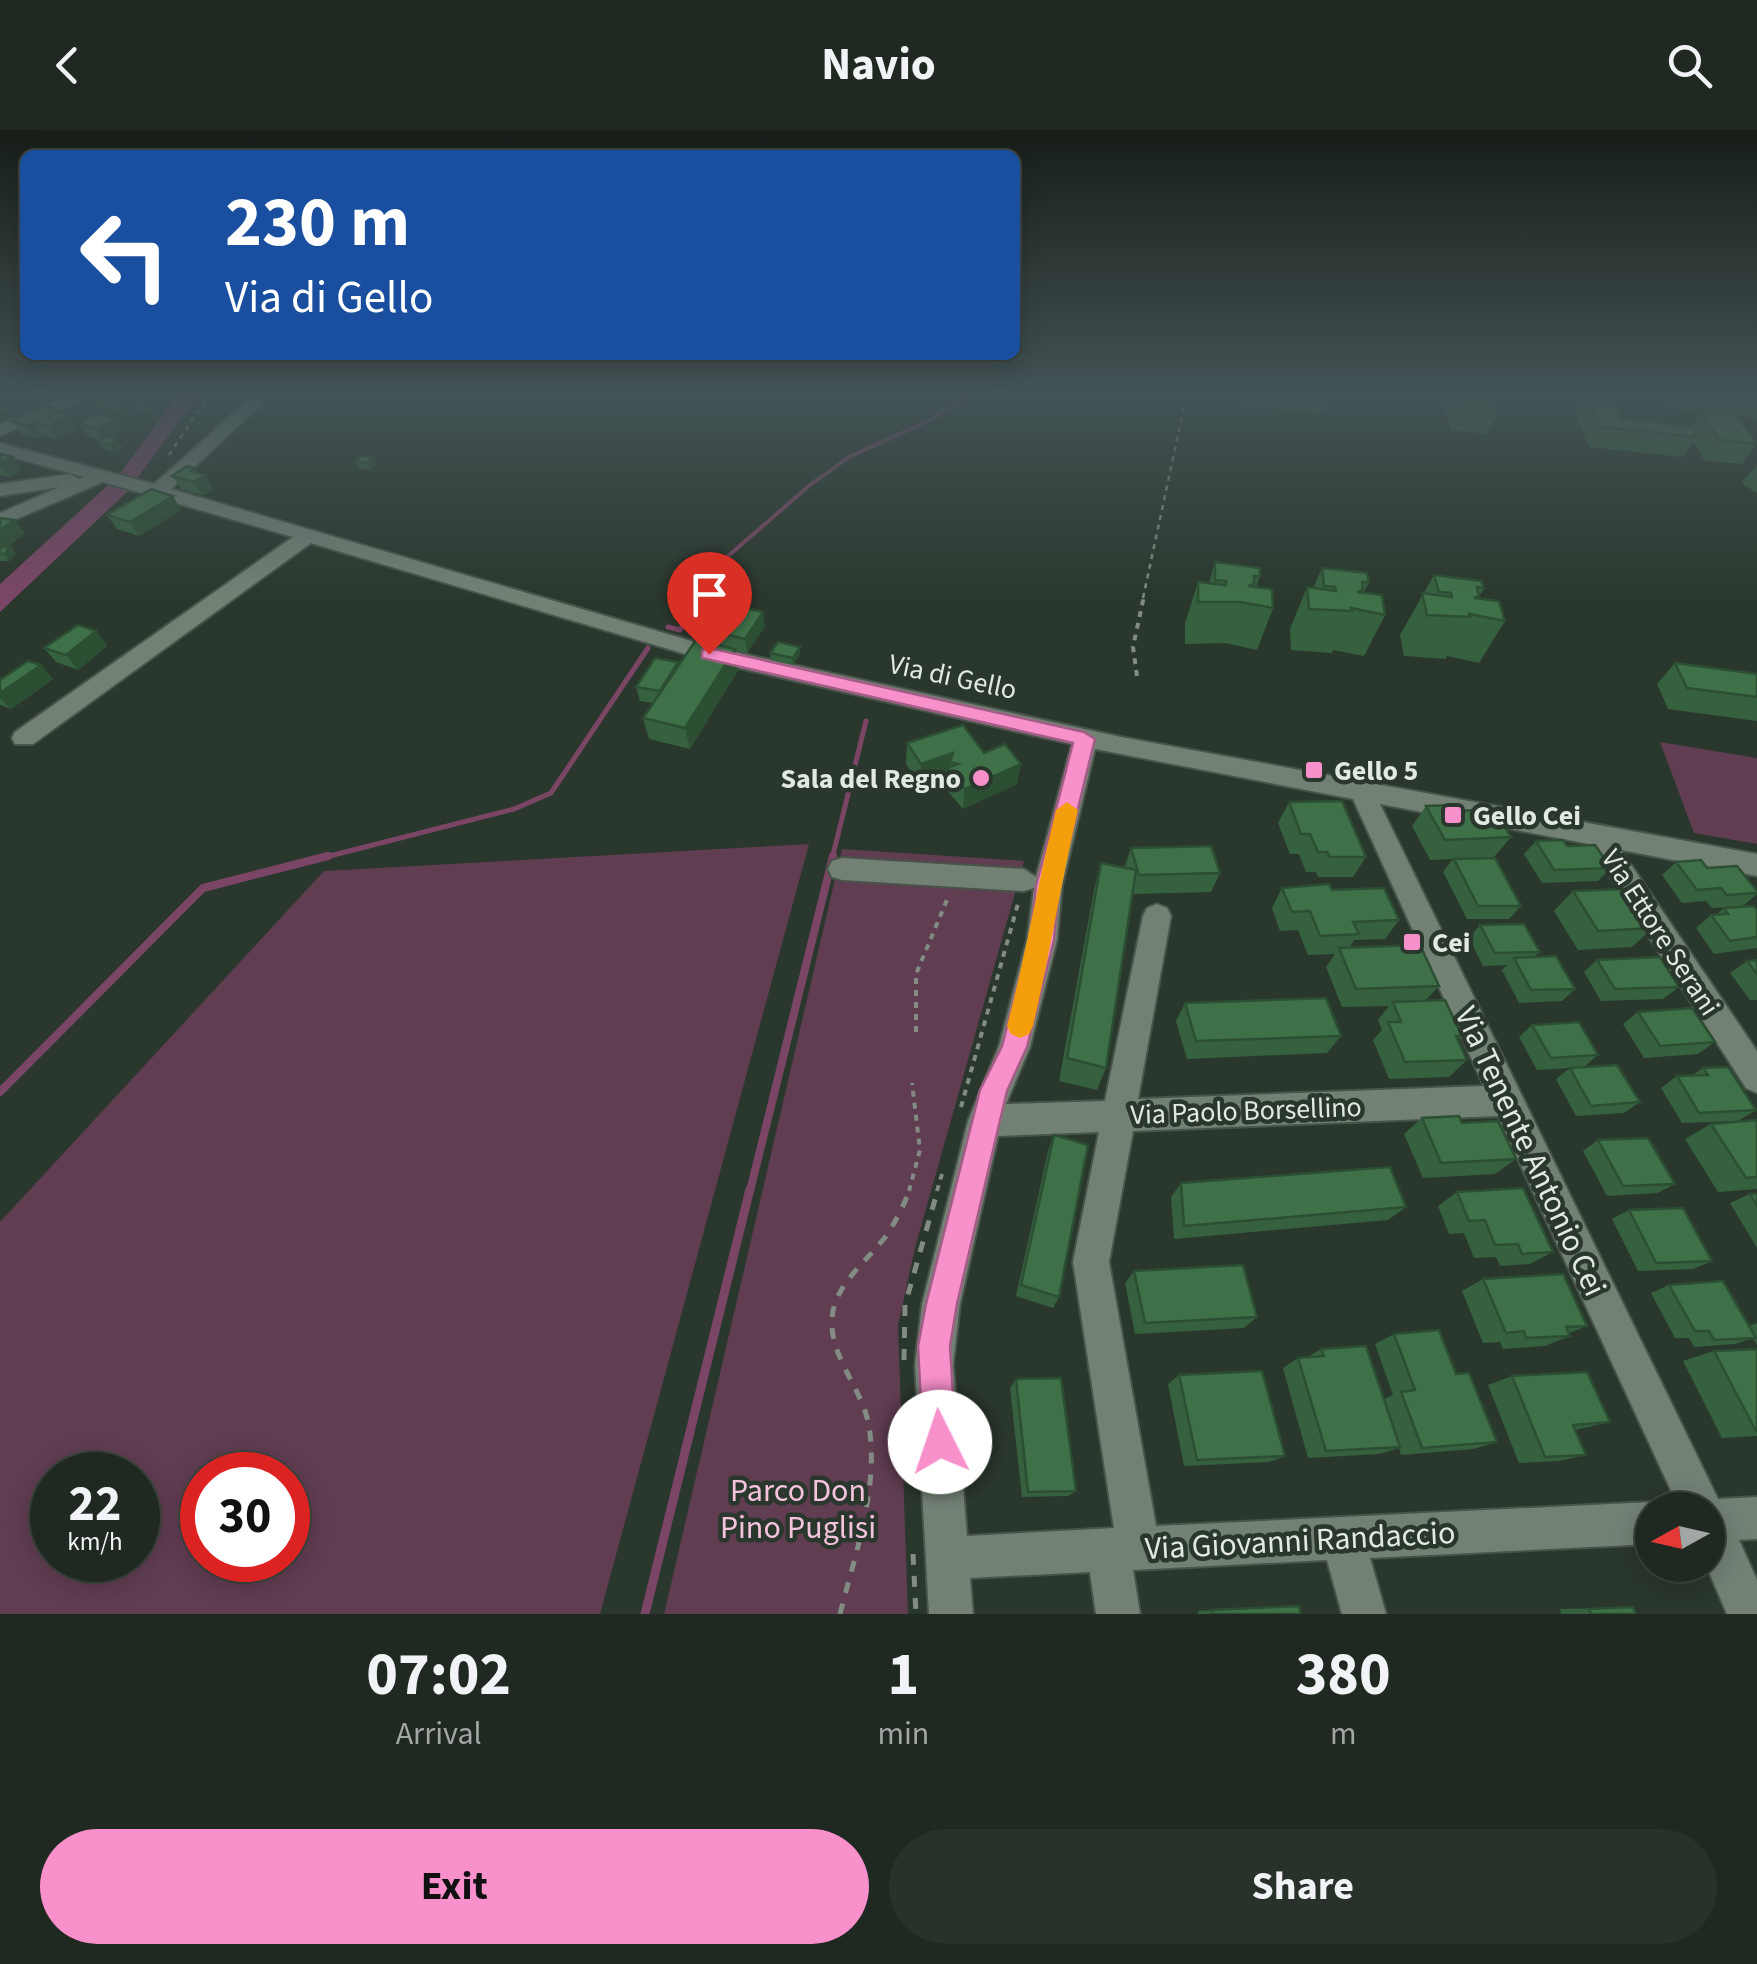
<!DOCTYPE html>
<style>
:root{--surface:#202921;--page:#28312a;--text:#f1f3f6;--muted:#a2a6a5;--line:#3d453f;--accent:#f890cc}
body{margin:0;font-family:"Source Sans 3",sans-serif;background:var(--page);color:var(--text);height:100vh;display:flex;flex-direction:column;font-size:38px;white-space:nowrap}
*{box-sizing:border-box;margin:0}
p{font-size:32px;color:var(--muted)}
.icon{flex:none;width:55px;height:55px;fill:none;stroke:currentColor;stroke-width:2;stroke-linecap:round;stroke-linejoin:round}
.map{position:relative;height:1484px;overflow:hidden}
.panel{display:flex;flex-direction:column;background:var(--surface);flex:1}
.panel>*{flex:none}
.guide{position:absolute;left:20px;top:20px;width:1000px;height:210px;border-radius:15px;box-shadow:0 5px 25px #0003,0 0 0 2px var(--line);background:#1a4fa0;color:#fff;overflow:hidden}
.needle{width:65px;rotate:262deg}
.fabs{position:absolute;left:1635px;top:1362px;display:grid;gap:20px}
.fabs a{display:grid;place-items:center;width:90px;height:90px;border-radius:50%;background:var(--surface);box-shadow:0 5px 25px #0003,0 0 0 2px var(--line);font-size:50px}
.speed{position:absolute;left:30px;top:1322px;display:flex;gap:20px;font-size:50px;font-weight:700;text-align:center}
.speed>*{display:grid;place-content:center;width:130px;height:130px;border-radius:50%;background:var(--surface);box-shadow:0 5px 25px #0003,0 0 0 2px var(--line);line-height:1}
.speed small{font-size:25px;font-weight:400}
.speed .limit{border:15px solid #d22;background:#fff;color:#111}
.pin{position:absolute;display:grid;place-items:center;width:85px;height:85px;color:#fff;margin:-102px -42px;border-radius:50% 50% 50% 0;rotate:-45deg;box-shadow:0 0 10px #0007}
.pin .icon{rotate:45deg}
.me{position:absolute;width:110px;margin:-55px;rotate:356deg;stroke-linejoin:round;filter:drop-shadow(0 0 8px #0008)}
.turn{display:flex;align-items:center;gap:35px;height:210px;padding:0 40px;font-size:45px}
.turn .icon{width:130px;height:130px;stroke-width:2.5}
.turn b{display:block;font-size:70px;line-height:85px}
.eta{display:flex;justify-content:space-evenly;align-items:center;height:170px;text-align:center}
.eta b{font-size:60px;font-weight:700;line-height:70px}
.primary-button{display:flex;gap:20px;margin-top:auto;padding:20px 40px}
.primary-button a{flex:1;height:115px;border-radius:60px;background:var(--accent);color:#111;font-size:40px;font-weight:700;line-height:115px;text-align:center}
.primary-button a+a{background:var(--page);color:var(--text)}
header{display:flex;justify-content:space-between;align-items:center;height:130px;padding:0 40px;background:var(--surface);font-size:45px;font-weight:700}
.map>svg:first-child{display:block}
.green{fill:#603d51;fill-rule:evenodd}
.water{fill:#7b4665}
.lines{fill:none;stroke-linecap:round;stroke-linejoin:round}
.stream-far3{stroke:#7b4665;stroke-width:4}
.stream-far2{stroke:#7b4665;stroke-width:5}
.stream-far1{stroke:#7b4665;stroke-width:8}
.stream{stroke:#7b4665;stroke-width:9}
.minor-casing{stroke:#48534a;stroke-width:4}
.path-far2{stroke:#828c83;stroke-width:2.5;stroke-dasharray:5 5;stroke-linecap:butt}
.path-far1{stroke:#828c83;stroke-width:4;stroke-dasharray:6 6;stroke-linecap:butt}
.path{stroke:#828c83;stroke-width:5;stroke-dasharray:11 11;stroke-linecap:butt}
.minor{fill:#738175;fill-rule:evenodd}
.wall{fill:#36613f}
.shaded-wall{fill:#2c4f33}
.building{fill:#3f7149;stroke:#2c4f33;stroke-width:2.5}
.route{fill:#f890cc;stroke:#a15e85;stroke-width:2.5}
.slow{fill:#f59e0b}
.poi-dot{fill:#f890cc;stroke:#2a372c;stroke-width:4}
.labels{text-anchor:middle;stroke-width:9;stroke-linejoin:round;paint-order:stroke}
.street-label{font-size:28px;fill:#e1e9e2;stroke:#2a372c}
.poi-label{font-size:28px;font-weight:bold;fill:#e1e9e2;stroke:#2a372c;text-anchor:start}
.near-street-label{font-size:32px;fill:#e1e9e2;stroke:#2a372c}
.near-park-label{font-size:32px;fill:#f6c3de;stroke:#2a372c}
</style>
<header><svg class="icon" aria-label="back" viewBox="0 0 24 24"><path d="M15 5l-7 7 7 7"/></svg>Navio<svg class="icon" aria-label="search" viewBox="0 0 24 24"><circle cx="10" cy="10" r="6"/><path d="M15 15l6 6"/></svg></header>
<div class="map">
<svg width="1757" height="1484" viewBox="0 0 1757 1484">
<rect width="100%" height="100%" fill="#2a372c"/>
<g class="green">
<polygon points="1660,612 1757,628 1757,714 1694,703"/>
<path d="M809,714L600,1484H0V1092L324,741ZM52,1345H138V1430H52ZM288,1345V1430H202V1345Z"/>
<polygon points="842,719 1024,731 915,1118 898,1196 908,1484 664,1484"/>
</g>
<polygon class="water" points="179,263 200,263 127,362 0,482 0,454 119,345"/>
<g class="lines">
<polyline class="stream-far3" points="697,468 712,440 810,355 849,327 930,290 972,263"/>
<g class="stream-far2">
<polyline points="668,497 680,500 698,466"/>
<polyline points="318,729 514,679 551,663 648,518"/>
<polyline points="832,729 866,591"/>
</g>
<g class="stream-far1">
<polyline points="0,962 203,758 328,726"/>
<polyline points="750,1061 833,726"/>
</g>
<polyline class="stream" points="645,1484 750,1059"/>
<g class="minor-casing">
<g id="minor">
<polygon points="76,263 100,263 0,306 0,294"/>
<path d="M256,263H273L171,359L712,517L1121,607L1757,724V746L1621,720L1757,921V963L1746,958L1589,714L1380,674L1718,1369L1757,1367V1409L1739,1410L1757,1450V1484H1727L1706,1435L1708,1380H1680L1498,986L1133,1001L1109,1132L1156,1396L1652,1372L1668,1380H1652V1414L1370,1428L1386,1484H1342L1327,1430L1133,1440L1140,1484H1096L1090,1442L970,1448L973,1484H929L915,1235L922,1174L968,991L999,916L1027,810L1034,758L1024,761L842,750L832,747L828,739L832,731L842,728L1024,739L1036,747L1072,614L709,531L311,413L33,614H15L12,608L15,602L293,407L103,352L0,396V383L60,357L0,366V354L70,344L79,349L84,347L0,324V313L154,354ZM1095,619L1353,669L1484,956L1138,969L1171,786L1167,778L1157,774L1147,778L1143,786L1105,971L1006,974L1030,917L1057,810L1062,756ZM1099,1002L1073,1132L1114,1398L967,1406L953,1235L960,1174L998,1006Z"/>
</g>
</g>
<g class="path-far2">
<polyline points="169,325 210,263"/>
<polyline points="1143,468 1187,263"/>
</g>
<g class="path-far1">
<polyline points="1137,546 1133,517 1144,466"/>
<polyline points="916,902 916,844 949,765"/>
<polyline points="961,977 1019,770"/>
<polyline points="909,1061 920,1020 912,953"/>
<polyline points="937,1061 942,1044"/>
</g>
<g class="path">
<polyline points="904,1230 905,1175 938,1059"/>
<polyline points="913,1424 916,1484"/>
<path d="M840,1484C855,1424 879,1359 869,1296C862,1256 825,1223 833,1181C839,1151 869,1129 886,1106C896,1091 904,1075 910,1059"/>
</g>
<use href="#minor" class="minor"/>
</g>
<g class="wall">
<polygon points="20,263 56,263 41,271 23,266"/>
<polygon points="83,263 136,263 139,267 160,270 150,282 136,278 134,275 119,283 92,275"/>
<polygon points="1215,263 1329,263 1321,284 1215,273"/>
<polygon points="1440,263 1491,263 1498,284 1487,304 1450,300"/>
<polygon points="1567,263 1648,263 1643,271 1609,268 1607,271 1621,289 1691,297 1701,283 1757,314 1742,334 1705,331 1693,312 1683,327 1589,317 1577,289 1579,285 1577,285"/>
<polygon points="1655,263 1757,263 1757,288 1664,278"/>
<polygon points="44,274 77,299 57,309 43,305 37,308 22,304 12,291"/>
<polygon points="79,293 124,302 113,308 123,317 113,322 102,318 98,312 100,310 88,306"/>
<polygon points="0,324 22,340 9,347 0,345"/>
<polygon points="373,328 376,334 370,340 358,338 355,332"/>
<polygon points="1757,335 1757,363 1741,353"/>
<polygon points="198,343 213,359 203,365 181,359 172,346"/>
<polygon points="181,380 139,406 117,399 107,385"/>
<polygon points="0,388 14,390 25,403 7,417 11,417 16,424 9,431 0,431"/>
<polygon points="1215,432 1260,446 1256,457 1273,478 1257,520 1225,513 1185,514 1185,493 1198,452 1209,453"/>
<polygon points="1322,438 1369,452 1364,462 1385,485 1364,526 1333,520 1332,523 1291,520 1290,499 1307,457 1313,458"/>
<polygon points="1434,445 1484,458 1478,468 1505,491 1479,533 1447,526 1446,529 1404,526 1400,505"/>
<polygon points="728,493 765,496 747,523 735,520 738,540 690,619 649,609 643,588 653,573 640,571 636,557 678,532 679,536 707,513 705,499"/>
<polygon points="96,501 107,516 78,540 56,532 44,518"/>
<polygon points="800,517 800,524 793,535 771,530 770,523"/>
<polygon points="1675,533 1757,544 1757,591 1668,579 1657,554"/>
<polygon points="41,535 53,549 11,579 0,575 0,550"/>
<polygon points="907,613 984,623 1021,634 1017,654 963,679 946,659 947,645 920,655 906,634"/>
<polygon points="1289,672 1366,727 1353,747 1318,747 1316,742 1306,742 1299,724 1290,724 1278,693"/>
<polygon points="1426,676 1460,681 1511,707 1494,727 1465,729 1521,776 1509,789 1467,789 1443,742 1453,729 1430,730 1412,696"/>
<polygon points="1536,711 1567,716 1611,738 1598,751 1542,753 1524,724"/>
<polygon points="1131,718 1220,743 1211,762 1132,764 1106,938 1097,960 1059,951 1094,760 1101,733 1124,738"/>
<polygon points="1676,732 1707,738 1757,761 1757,764 1743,776 1712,778 1706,771 1682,773 1662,745"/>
<polygon points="1282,758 1332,760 1399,790 1385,809 1354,810 1349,818 1439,856 1426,870 1462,906 1458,910 1467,930 1449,947 1389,949 1373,910 1382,900 1378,890 1389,876 1342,877 1326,837 1335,824 1308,825 1298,800 1280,801 1272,778"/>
<polygon points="1573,761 1653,798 1632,817 1578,820 1554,781"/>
<polygon points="1724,778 1757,780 1757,818 1714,824 1696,798 1711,785 1717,784"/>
<polygon points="1480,795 1540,822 1534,827 1575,859 1562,871 1519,873 1502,840 1507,835 1483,836 1469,808"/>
<polygon points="1597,830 1679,857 1663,869 1601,871 1584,842"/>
<polygon points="1757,830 1757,870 1750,870 1730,843 1747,831"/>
<polygon points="1185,873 1341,906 1327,923 1187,929 1176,891"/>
<polygon points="1638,882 1715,912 1698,924 1644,928 1623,894"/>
<polygon points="1532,895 1598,925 1584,937 1640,972 1624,983 1576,986 1556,949 1570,938 1537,940 1519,907"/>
<polygon points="1703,938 1756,980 1738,991 1682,993 1661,958 1677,946 1691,946"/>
<polygon points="1422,988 1462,993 1516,1029 1495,1044 1423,1048 1404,1004"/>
<polygon points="1757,990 1757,1059 1718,1062 1685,1009 1711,994"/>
<polygon points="1054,1005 1059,1167 1053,1178 1016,1166 1048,1021"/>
<polygon points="1598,1010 1675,1054 1657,1063 1607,1066 1583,1021"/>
<polygon points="1181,1053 1406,1077 1388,1090 1174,1109 1171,1067"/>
<polygon points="1457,1062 1553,1122 1530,1134 1500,1136 1496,1127 1474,1128 1464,1103 1449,1104 1438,1076"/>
<polygon points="1750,1064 1757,1064 1757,1118 1730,1073"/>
<polygon points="1629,1080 1712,1131 1693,1139 1638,1141 1612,1089"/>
<polygon points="1134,1141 1257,1187 1244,1198 1135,1204 1125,1153"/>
<polygon points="1483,1149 1587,1196 1569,1203 1570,1206 1545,1216 1503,1219 1500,1212 1483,1213 1462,1161"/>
<polygon points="1669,1155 1749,1196 1757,1193 1757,1215 1753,1208 1735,1214 1694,1217 1689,1208 1675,1208 1651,1163"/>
<polygon points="1394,1204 1456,1244 1497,1312 1473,1319 1401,1325 1399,1318 1379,1324 1308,1328 1283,1238 1298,1228 1306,1228 1321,1219 1384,1269 1393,1265 1375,1214"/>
<polygon points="1757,1219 1757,1306 1722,1308 1683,1231 1714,1221"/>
<polygon points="1179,1245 1285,1326 1269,1332 1184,1336 1168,1254"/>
<polygon points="1512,1246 1610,1292 1575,1300 1586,1325 1559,1331 1519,1333 1488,1255"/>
<polygon points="1016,1249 1076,1361 1068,1366 1022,1367 1010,1258"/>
<polygon points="1282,1476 1301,1484 1198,1484 1198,1481"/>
<polygon points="1602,1478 1636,1484 1561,1484 1560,1479"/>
</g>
<g class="shaded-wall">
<polygon points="35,263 56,263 41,271"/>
<polygon points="124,263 136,263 141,271 131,271 134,275 119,283 110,270"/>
<polygon points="156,263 160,270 150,282 146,275"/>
<polygon points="2,265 12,278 0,284 0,266"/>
<polygon points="68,285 77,299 57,309 48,296"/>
<polygon points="115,289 124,302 106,313 97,299"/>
<polygon points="34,292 43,305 37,308 27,295"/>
<polygon points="118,310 123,317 113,322 109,315"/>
<polygon points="12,327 22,340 9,347 0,336 0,333"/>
<polygon points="373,328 376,334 370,340 367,333"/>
<polygon points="195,338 201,348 205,345 213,359 203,365 194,352 191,341"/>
<polygon points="173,366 181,380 139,406 130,392"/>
<polygon points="14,390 25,403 0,422 0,400"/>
<polygon points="11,417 16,424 9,431 4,424"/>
<polygon points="763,482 765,496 747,523 745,509"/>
<polygon points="96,501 107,516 78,540 66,525"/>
<polygon points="800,517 800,524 793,535 793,528"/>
<polygon points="735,519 738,540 690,619 685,598"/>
<polygon points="41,535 53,549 11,579 0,568 0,563"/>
<polygon points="953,623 949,641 947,638 947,645 920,655 921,634"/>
<polygon points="1021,634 1017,654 963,679 965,659"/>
</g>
<g class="building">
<polygon points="85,263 124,263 110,270"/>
<polygon points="147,263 156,263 146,275 131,271"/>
<polygon points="1455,263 1491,263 1498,284 1460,280"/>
<polygon points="1588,263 1607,263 1609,267 1589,265"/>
<polygon points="1721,263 1757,263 1757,266"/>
<polygon points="1588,269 1612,271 1621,289 1691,296 1697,307 1602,297"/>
<polygon points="44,274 68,285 48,296 34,292 27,295 12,291"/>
<polygon points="1701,283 1737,286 1757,314 1719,310"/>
<polygon points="95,284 115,289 97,299 79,293"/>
<polygon points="107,306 118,310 109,315 98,312"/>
<polygon points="0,324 12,327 0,333"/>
<polygon points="361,326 373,328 367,333 355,332"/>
<polygon points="187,336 195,338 191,341 205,345 194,352 172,346"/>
<polygon points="151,359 173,366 130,392 107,385"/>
<polygon points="0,388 14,390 0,400"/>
<polygon points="0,417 11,417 4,424 0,424"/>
<polygon points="1215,432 1260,438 1260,446 1254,446 1254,454 1248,456 1272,459 1273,478 1240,472 1198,472 1198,452 1226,455 1226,451 1215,450"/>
<polygon points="1322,438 1367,443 1369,452 1362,452 1363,460 1357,462 1382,465 1385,485 1351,478 1352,481 1309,479 1307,457 1336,461 1335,457 1324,456"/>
<polygon points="1434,445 1481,451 1484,458 1477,457 1479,466 1474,468 1499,471 1505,491 1469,484 1470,487 1427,485 1422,463 1452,467 1451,463 1439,462"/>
<polygon points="739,477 763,482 745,509 705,499 712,489 728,493"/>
<polygon points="78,495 96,501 66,525 44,518"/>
<polygon points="696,510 735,519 685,598 643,588"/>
<polygon points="778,512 800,517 793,528 770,523"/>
<polygon points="655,528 678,532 660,561 636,557"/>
<polygon points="28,531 41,535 0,563 0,550"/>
<polygon points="1675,533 1757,544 1757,567 1687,558"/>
<polygon points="963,595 984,623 1005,614 1021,634 965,659 947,638 958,634 950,632 953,623 921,634 907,613"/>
<polygon points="1342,671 1366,727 1330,727 1327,722 1318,722 1310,704 1301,704 1289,672"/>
<polygon points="1457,675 1460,681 1493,679 1511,707 1445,710 1426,676"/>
<polygon points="1563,710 1567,716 1595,715 1611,738 1554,740 1536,711"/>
<polygon points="1211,716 1220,743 1139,745 1131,718"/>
<polygon points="1495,728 1521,776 1478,776 1454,729"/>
<polygon points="1701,730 1707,738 1737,736 1757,761 1757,763 1727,765 1721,758 1697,760 1676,732"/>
<polygon points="1101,733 1136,740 1106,938 1067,928"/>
<polygon points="1329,754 1332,760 1384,758 1399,790 1353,792 1359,804 1320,806 1310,781 1292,782 1282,758"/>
<polygon points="1626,759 1653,798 1598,801 1573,761"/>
<polygon points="1754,776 1757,780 1757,807 1730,811 1711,785 1728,784 1724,778"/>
<polygon points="1524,794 1540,822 1495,823 1480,795"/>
<polygon points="1420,815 1439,856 1356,859 1339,818"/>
<polygon points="1556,826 1575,859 1531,860 1514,828"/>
<polygon points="1660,827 1679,857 1615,859 1597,830"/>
<polygon points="1757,830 1757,844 1747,831"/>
<polygon points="1326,868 1341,906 1196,911 1185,873"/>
<polygon points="1445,870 1462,906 1456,906 1467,930 1405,932 1388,892 1401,892 1393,872"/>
<polygon points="1692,878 1715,912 1660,916 1638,882"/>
<polygon points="1579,892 1598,925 1551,928 1532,895"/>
<polygon points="1617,935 1640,972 1591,976 1570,938"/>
<polygon points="1728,937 1756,980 1699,983 1677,946 1708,945 1703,938"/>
<polygon points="1459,986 1462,993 1498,991 1516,1029 1441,1033 1422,988"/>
<polygon points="1757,990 1757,1047 1746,1048 1711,994"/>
<polygon points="1054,1005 1088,1015 1059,1167 1021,1155"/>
<polygon points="1648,1008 1675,1054 1623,1056 1598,1010"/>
<polygon points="1390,1037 1406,1077 1184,1096 1181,1053"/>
<polygon points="1523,1058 1553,1122 1522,1124 1518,1114 1495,1115 1485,1090 1469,1091 1457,1062"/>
<polygon points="1750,1064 1757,1064 1757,1076"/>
<polygon points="1683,1078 1712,1131 1656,1133 1629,1080"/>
<polygon points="1243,1135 1257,1187 1145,1193 1134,1141"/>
<polygon points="1563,1144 1587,1196 1566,1197 1570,1206 1526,1208 1524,1201 1506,1203 1483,1149"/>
<polygon points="1723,1151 1756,1208 1714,1210 1709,1201 1695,1201 1669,1155"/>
<polygon points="1439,1200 1456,1244 1469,1243 1497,1312 1422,1318 1401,1262 1415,1260 1394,1204"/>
<polygon points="1366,1216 1400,1317 1326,1321 1298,1228 1324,1226 1321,1219"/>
<polygon points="1757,1219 1757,1301 1756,1301 1714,1221"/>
<polygon points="1262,1241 1285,1326 1197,1330 1179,1245"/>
<polygon points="1587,1242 1610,1292 1573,1295 1586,1325 1545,1327 1512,1246"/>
<polygon points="1061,1248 1076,1361 1028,1362 1016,1249"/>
<polygon points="1299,1476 1301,1484 1212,1484 1212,1480"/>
<polygon points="1633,1477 1636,1484 1591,1484 1589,1479"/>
</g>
<linearGradient id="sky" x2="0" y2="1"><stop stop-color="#171e18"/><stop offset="0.56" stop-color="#445356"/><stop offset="1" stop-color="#445356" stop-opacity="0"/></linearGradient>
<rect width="1757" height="470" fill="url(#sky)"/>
<polygon class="route" points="709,518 1084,602 1095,609 1059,756 1054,810 1045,846 1027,917 1007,961 957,1174 950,1216 956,1312 951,1324 940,1329 928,1324 923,1312 918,1216 926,1174 980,960 1002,916 1020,846 1030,810 1036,756 1073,613 702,528 702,520"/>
<path class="slow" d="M1067,672L1078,680C1061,752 1050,824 1033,896L1029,904L1020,908L1011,904L1007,896C1026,824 1038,752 1056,680Z"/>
<g class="poi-dot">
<rect x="1304" y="630" width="20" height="20" rx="5"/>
<circle cx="981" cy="648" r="10"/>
<rect x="1443" y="675" width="20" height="20" rx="5"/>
<rect x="1402" y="802" width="20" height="20" rx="5"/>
</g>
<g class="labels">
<g class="street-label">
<text transform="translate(953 546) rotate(12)" y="10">Via di Gello</text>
<text transform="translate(1661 802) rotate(57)" y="10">Via Ettore Serani</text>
<text transform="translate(1246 980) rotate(-2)" y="10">Via Paolo Borsellino</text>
</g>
<g class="poi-label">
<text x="1334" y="650">Gello 5</text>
<text x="961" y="658" text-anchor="end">Sala del Regno</text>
<text x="1473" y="695">Gello Cei</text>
<text x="1432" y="822">Cei</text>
</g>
<g class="near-street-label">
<text transform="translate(1531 1021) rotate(65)" y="11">Via Tenente Antonio Cei</text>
<text transform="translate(1300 1410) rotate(-3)" y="11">Via Giovanni Randaccio</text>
</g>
<g class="near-park-label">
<text x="798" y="1371">Parco Don<tspan x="798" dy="37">Pino Puglisi</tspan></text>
</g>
</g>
</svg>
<div class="fabs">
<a><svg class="needle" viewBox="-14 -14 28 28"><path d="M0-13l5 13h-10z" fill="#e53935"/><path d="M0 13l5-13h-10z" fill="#a2a6a5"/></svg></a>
</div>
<div class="speed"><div>22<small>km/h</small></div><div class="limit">30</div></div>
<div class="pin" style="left:709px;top:524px;background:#d93025"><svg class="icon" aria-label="arrive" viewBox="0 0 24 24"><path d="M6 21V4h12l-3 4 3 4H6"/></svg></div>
<svg class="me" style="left:940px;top:1312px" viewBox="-20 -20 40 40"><circle r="19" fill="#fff"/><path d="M0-13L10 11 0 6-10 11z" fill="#f890cc"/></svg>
<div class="guide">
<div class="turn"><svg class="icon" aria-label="left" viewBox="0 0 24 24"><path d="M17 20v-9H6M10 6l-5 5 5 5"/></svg><div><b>230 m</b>Via di Gello</div></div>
</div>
</div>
<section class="panel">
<div class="eta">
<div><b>07:02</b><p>Arrival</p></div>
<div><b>1</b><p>min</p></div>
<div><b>380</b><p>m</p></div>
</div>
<div class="primary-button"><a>Exit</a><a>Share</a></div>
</section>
